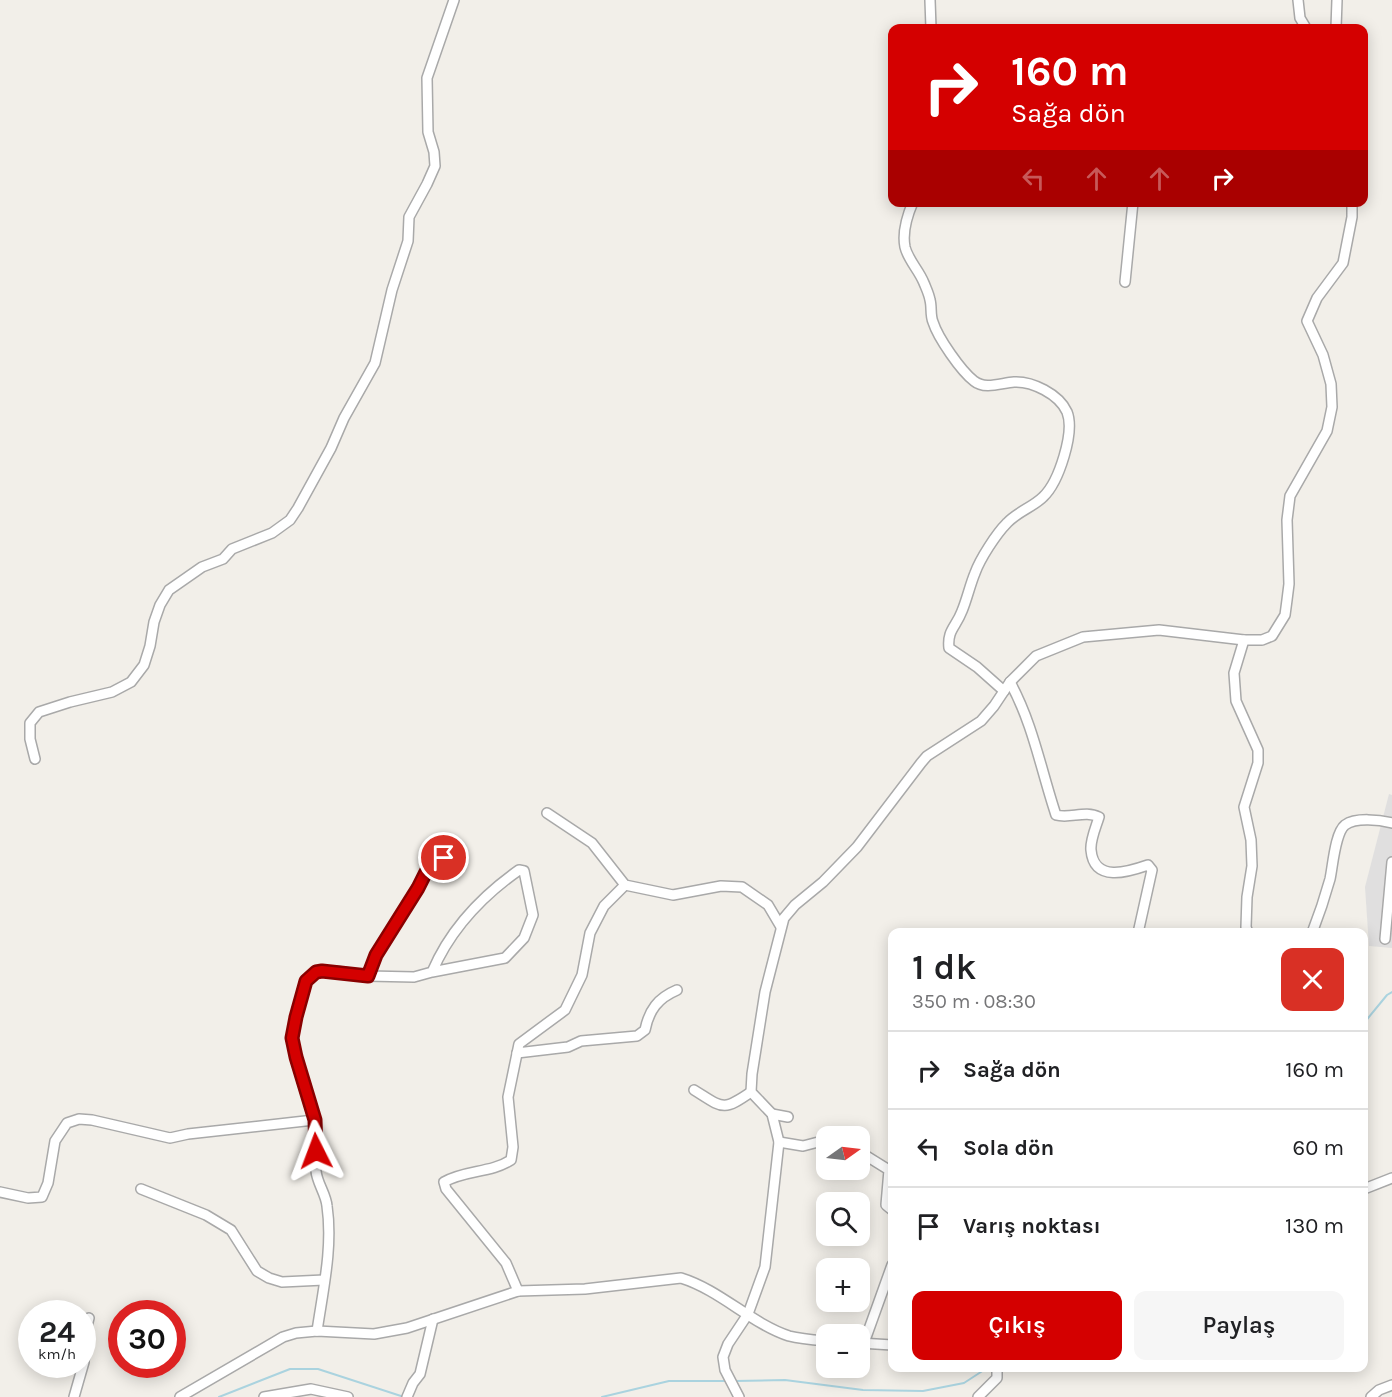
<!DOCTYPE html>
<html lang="tr">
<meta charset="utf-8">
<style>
:root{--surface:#fff;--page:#f6f6f6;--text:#202124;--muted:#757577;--line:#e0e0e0;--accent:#d40000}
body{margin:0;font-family:Karla,sans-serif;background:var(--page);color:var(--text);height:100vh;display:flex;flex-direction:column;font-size:22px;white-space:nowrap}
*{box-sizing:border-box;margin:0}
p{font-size:20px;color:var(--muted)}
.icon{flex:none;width:33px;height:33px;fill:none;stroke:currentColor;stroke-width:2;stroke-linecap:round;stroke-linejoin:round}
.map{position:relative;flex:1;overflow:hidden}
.details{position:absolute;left:888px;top:928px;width:480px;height:444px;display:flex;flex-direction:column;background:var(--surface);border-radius:12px;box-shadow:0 3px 15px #0003}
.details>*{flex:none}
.guide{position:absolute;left:888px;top:24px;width:480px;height:183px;border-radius:12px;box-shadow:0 3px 15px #0003;background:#d40000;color:#fff;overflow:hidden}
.needle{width:39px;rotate:76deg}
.fabs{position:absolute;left:816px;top:1126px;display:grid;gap:12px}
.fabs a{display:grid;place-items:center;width:54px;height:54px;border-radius:12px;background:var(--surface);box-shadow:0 3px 15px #0003;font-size:30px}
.speed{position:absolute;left:18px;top:1300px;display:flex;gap:12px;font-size:30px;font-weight:700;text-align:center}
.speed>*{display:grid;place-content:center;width:78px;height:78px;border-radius:50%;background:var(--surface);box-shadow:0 3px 15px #0003;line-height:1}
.speed small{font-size:15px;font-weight:400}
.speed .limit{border:9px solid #d22;background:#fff;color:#111}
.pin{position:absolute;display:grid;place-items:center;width:51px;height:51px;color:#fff;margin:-26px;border:3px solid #fff;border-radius:50%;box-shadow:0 2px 6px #0007}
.me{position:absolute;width:66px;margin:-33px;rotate:357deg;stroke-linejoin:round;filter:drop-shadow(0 0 4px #0008)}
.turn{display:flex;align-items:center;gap:21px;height:126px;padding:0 24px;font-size:27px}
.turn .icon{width:78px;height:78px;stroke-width:2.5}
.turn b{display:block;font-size:42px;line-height:51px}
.lanes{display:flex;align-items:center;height:57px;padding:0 24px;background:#0003;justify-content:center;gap:30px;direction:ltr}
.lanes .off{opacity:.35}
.round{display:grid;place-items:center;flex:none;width:63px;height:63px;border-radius:12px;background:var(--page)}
.summary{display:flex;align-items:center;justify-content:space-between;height:102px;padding:0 24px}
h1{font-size:36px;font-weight:600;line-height:45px}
.cta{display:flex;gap:12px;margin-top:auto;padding:12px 24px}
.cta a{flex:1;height:69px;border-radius:12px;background:var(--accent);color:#fff;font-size:24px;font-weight:600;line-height:69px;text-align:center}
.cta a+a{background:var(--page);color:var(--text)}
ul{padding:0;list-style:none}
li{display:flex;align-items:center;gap:18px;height:78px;padding:0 24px;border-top:2px solid var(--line)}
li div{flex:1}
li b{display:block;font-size:22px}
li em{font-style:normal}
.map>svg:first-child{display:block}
.residential{fill:#e0dfdf}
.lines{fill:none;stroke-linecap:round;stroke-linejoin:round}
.stream{stroke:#aad3df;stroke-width:2}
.minor-casing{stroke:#a9a9a9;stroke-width:12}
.minor{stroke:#fff;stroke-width:9}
.route-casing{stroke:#8a0000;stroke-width:15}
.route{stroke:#d40000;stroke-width:10}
</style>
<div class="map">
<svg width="1392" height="1397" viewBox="0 0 1392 1397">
<rect width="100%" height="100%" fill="#f2efe9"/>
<polygon class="residential" points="1389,794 1392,795 1392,948 1369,946 1365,887"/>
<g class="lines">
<g class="stream">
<polyline points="1364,1023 1387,995 1392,992"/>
<polyline points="735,1381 785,1380 863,1390 923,1391 964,1383 987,1368"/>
<polyline points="219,1397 290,1369 318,1369 404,1397"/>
<polyline points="602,1397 669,1381 726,1381"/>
</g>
<g class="minor-casing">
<g id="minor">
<polyline points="930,0 931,28"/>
<polyline points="1298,0 1300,18 1306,28"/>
<polyline points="1336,28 1337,0"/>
<path d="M913,202C907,216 902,232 905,247C908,260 919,270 924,283C926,288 929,294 930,300C932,307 930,315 933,322C938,338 961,371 974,381C985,390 1001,383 1014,382C1032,381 1059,394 1067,412C1075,432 1059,482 1043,497C1033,507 1017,512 1007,523C996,534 980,559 975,573C970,585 967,599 962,611C956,627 947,630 949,648L977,667L1004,691"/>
<polyline points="1125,282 1133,202"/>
<polyline points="1244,640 1234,673 1236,701 1258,750 1258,763 1244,807 1251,840 1252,866 1247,897 1246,927 1248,933"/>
<path d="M1010,682C1033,724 1041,770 1056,815C1070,819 1085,810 1099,817C1096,827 1090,840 1091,850C1094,883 1128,872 1148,865L1152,870L1138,933"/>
<polyline points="35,759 30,739 30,723 39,712 70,702 112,692 131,682 144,665 150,646 154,622 160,605 169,590 202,567 223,559 232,549 272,533 290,520 298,508 331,448 344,418 375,363 392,290 408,241 409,217 427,184 435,166 434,152 428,132 427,78 454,0"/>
<polyline points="547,813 592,843 625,885 673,895 721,886 742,887 768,905 781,927"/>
<path d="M1312,933C1319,915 1325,897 1330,879C1333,865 1335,833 1345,825C1356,817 1380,820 1392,823"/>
<polyline points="1385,939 1392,862"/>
<polyline points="368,976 376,955 418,888 426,872 429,867 444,858"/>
<path d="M517,1053L568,1047L581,1041L637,1036L645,1030C649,1010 658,998 677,990"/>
<path d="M694,1090C723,1108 722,1112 751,1092"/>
<polyline points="772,1114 788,1117"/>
<polyline points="779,1142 803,1146 826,1140"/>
<polyline points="860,1152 889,1170 886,1205 892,1210"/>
<polyline points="141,1189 206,1215 231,1230 257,1271 269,1278 282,1282 324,1280"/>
<polyline points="1364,1189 1392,1178"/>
<polyline points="0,1192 28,1198 42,1197 48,1183 55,1141 67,1123 79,1119 92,1120 170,1138 188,1134 314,1120"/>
<path d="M518,1291L506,1263L446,1189L444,1182C464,1170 491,1173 511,1160L513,1147L508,1097L519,1044L565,1010L582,975L590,933L604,906L625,885"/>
<path d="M317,1331C323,1290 333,1247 327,1206C326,1194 317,1183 316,1171C315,1154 318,1137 314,1120L295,1057L293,1038L296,1017L306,981L316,972L322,971H335L368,976L414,977L432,972L505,958L524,938L533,915L524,871L519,870C482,896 450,930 432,972"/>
<polyline points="860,1343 892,1345"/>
<polyline points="864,1343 892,1265"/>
<polyline points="74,1397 84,1362 86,1330 89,1318"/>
<path d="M180,1397L283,1337L296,1333L317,1331L374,1334L407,1328L518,1291L585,1289L681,1278C720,1290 752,1324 789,1336C801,1339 814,1340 826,1341"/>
<polyline points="264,1397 311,1389 348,1397"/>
<polyline points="407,1397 413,1383 420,1374 433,1319"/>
<polyline points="739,1397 725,1370 723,1357 728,1344 748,1314 765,1267 779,1142 772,1114 751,1092 752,1074 765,992 784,918 795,905 823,882 857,847 921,763 927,756 981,721 994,706 1010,682 1036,656 1083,637 1159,630 1244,640 1262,640 1272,636 1285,615 1287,600 1289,584 1287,520 1290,496 1327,431 1332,407 1331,384 1323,355 1307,321 1317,298 1343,263 1352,217 1352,202"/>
<polyline points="978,1397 997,1378 997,1368"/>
<polyline points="1371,1397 1379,1390 1392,1385"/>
</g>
</g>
<use href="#minor" class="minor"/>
</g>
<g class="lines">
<g class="route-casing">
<polyline id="route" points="316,1151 315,1120 296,1057 292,1038 296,1017 306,981 316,972 322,971 368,976 376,955 418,888 426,872 429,867 444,858"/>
</g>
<use href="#route" class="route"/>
</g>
</svg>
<div class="fabs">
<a><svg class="needle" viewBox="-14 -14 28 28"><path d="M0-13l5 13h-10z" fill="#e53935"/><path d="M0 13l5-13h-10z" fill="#757577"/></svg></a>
<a><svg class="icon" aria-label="search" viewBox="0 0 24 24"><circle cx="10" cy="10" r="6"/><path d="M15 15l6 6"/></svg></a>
<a>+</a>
<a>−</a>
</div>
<div class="speed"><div>24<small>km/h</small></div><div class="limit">30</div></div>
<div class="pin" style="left:444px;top:858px;background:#d93025"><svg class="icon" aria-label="arrive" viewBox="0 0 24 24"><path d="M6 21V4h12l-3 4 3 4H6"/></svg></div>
<svg class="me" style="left:316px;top:1151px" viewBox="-20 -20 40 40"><path d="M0-17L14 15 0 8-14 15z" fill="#d40000" stroke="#fff" stroke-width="4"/></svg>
<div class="guide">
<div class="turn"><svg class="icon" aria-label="right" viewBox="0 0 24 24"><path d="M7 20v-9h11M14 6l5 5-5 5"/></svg><div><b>160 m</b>Sağa dön</div></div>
<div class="lanes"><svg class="icon off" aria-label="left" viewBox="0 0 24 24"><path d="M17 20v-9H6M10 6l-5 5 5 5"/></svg><svg class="icon off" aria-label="ahead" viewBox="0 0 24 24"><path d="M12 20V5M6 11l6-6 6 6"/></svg><svg class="icon off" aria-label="ahead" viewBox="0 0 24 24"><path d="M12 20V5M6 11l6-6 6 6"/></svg><svg class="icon" aria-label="right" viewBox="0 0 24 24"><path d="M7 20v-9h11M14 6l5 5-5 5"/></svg></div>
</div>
<section class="details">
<div class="summary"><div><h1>1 dk</h1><p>350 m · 08:30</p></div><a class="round" style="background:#d93025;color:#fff"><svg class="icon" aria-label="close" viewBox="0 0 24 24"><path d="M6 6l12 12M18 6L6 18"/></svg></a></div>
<ul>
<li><svg class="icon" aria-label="right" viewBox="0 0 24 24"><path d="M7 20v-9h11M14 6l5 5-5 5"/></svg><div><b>Sağa dön</b></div><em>160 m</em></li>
<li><svg class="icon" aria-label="left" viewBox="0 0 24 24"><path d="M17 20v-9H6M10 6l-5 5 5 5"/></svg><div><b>Sola dön</b></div><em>60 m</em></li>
<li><svg class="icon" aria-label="arrive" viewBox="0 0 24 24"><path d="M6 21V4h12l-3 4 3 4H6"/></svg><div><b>Varış noktası</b></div><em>130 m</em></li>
</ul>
<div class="cta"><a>Çıkış</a><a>Paylaş</a></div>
</section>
</div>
